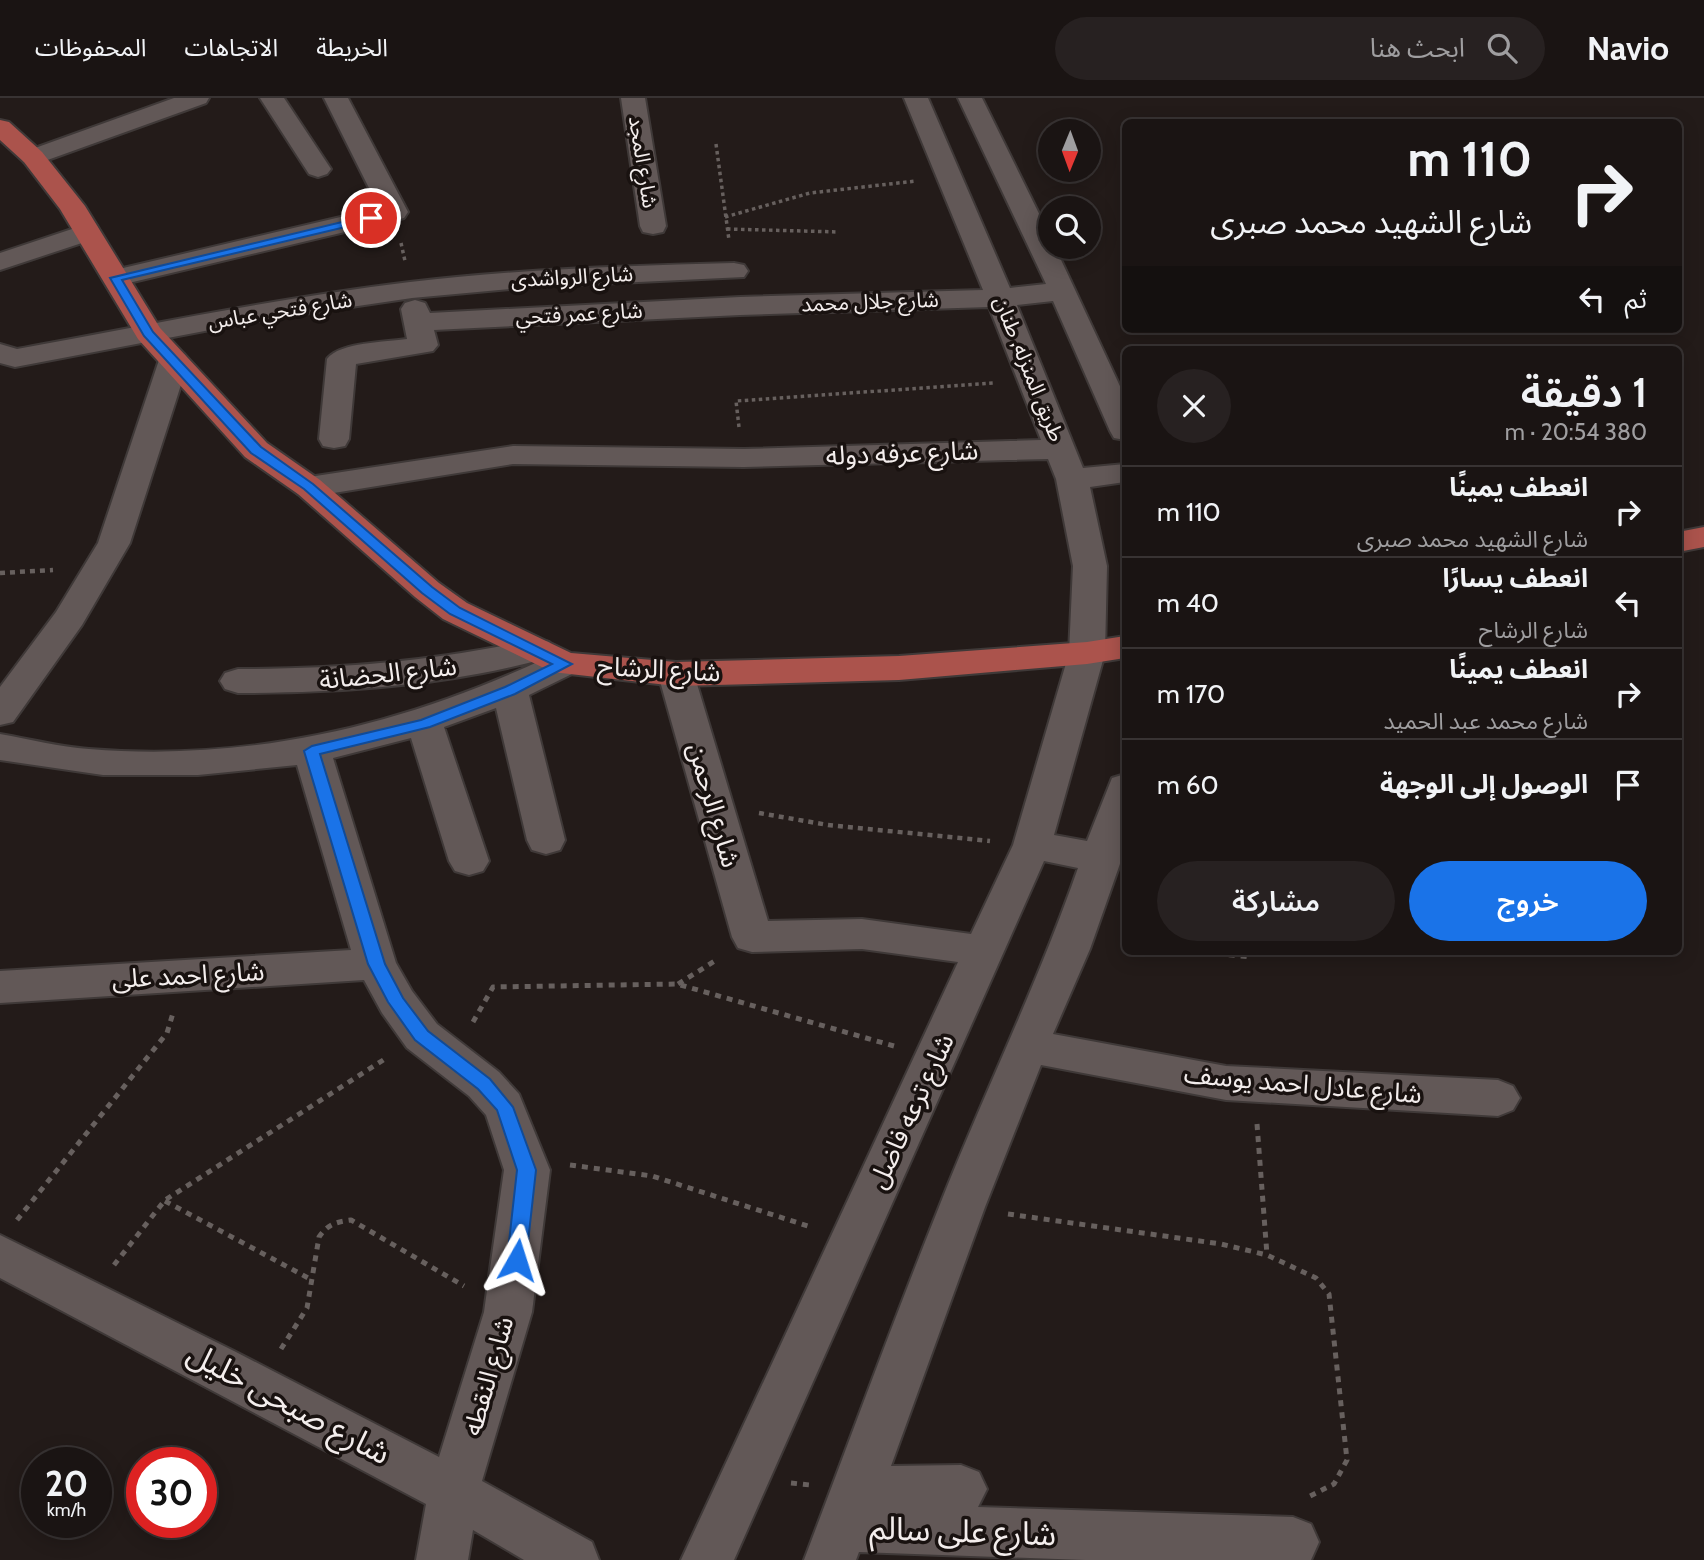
<!DOCTYPE html>
<html lang="ar">
<meta charset="utf-8">
<style>
:root{--surface:#1a1413;--page:#272121;--text:#f1f3f6;--muted:#9f9ea0;--line:#383333;--accent:#1a73e8}
body{margin:0;font-family:Cabin,"Noto Sans Arabic",sans-serif;background:var(--page);color:var(--text);direction:rtl;height:100vh;display:flex;flex-direction:column;font-size:26px;white-space:nowrap}
*{box-sizing:border-box;margin:0}
p{font-size:23px;color:var(--muted)}
.icon{flex:none;width:38px;height:38px;fill:none;stroke:currentColor;stroke-width:2;stroke-linecap:round;stroke-linejoin:round}
.map{position:relative;flex:1;overflow:hidden;direction:ltr}
.side{position:absolute;left:1122px;top:248px;width:560px;height:609px;display:flex;flex-direction:column;background:var(--surface);border-radius:10px;box-shadow:0 4px 18px #0003,0 0 0 2px var(--line);direction:rtl}
.side>*{flex:none}
.banner{position:absolute;left:1122px;top:21px;width:560px;height:214px;border-radius:10px;box-shadow:0 4px 18px #0003,0 0 0 2px var(--line);direction:rtl;background:#1a1413;color:var(--text);overflow:hidden}
.needle{width:46px;rotate:181deg}
.buttons{position:absolute;left:1038px;top:21px;display:grid;gap:14px}
.buttons a{display:grid;place-items:center;width:63px;height:63px;border-radius:50%;background:var(--surface);box-shadow:0 4px 18px #0003,0 0 0 2px var(--line);font-size:35px}
.speed{position:absolute;left:21px;top:1349px;display:flex;gap:14px;font-size:35px;font-weight:700;text-align:center}
.speed>*{display:grid;place-content:center;width:91px;height:91px;border-radius:50%;background:var(--surface);box-shadow:0 4px 18px #0003,0 0 0 2px var(--line);line-height:1}
.speed small{font-size:18px;font-weight:400}
.speed .limit{border:10px solid #d22;background:#fff;color:#111}
.pin{position:absolute;display:grid;place-items:center;width:60px;height:60px;color:#fff;margin:-30px;border:4px solid #fff;border-radius:50%;box-shadow:0 2px 7px #0007}
.me{position:absolute;width:77px;margin:-38px;rotate:6deg;stroke-linejoin:round;filter:drop-shadow(0 0 5px #0008)}
.turn{display:flex;align-items:center;gap:24px;height:147px;padding:0 35px;font-size:32px}
.turn .icon{width:91px;height:91px;stroke-width:2.5}
.turn b{display:block;font-size:49px;line-height:60px}
.then{display:flex;align-items:center;height:66px;padding:0 35px;background:#0003;gap:14px;font-size:26px}
.round{display:grid;place-items:center;flex:none;width:74px;height:74px;border-radius:37px;background:var(--page)}
.summary{display:flex;align-items:center;justify-content:space-between;height:119px;padding:0 35px}
h1{font-size:42px;font-weight:600;line-height:52px}
.button{display:flex;gap:14px;margin-top:auto;padding:14px 35px}
.button a{flex:1;height:80px;border-radius:42px;background:var(--accent);color:#fff;font-size:28px;font-weight:600;line-height:80px;text-align:center}
.button a+a{background:var(--page);color:var(--text)}
ul{padding:0;list-style:none}
li{display:flex;align-items:center;gap:21px;height:91px;padding:0 35px;border-top:2px solid var(--line)}
li div{flex:1}
li b{display:block;font-size:26px}
li em{font-style:normal}
header{display:flex;align-items:center;gap:42px;box-sizing:border-box;height:98px;padding:0 35px;background:var(--surface);border-bottom:2px solid var(--line)}
header strong{font-size:33px}
nav{display:flex;gap:38px;margin-inline-start:auto;font-size:24px}
.search{width:490px;height:63px;background:var(--page);display:flex;align-items:center;gap:18px;box-sizing:border-box;padding:0 24px;border-radius:38px;color:var(--muted);font-size:26px}
.map>svg:first-child{display:block}
.lines{fill:none;stroke-linecap:round;stroke-linejoin:round}
.minor-casing{stroke:#3f3938;stroke-width:4}
.major-casing{stroke:#3f3938;stroke-width:4}
.path-far2{stroke:#67605e;stroke-width:3.5;stroke-dasharray:3.5 3.5;stroke-linecap:butt}
.path-far1{stroke:#67605e;stroke-width:4.5;stroke-dasharray:5 5;stroke-linecap:butt}
.path{stroke:#67605e;stroke-width:5;stroke-dasharray:6 6;stroke-linecap:butt}
.minor{fill:#625857;fill-rule:evenodd}
.major{fill:#ab534c;fill-rule:evenodd}
.route{fill:#1a73e8;stroke:#114b97;stroke-width:2}
.labels{text-anchor:middle;stroke-width:7;stroke-linejoin:round;paint-order:stroke}
.far-street-label{font-size:21px;fill:#f3edec;stroke:#191210}
.street-label{font-size:26px;fill:#f3edec;stroke:#191210}
.near-street-label{font-size:32px;fill:#f3edec;stroke:#191210}
</style>
<header>
<strong>Navio</strong>
<div class="search"><svg class="icon" aria-label="search" viewBox="0 0 24 24"><circle cx="10" cy="10" r="6"/><path d="M15 15l6 6"/></svg>ابحث هنا</div>
<nav><a>الخريطة</a><a>الاتجاهات</a><a>المحفوظات</a></nav>
</header>
<div class="map">
<svg width="1704" height="1462" viewBox="0 0 1704 1462">
<rect width="100%" height="100%" fill="#231b19"/>
<g class="lines">
<g class="minor-casing">
<g id="minor">
<polygon points="174,0 209,0 206,5 42,64 33,67 24,64 20,59 24,54"/>
<polygon points="260,0 284,0 331,71 327,76 318,79 309,76"/>
<polygon points="324,0 348,0 408,114 404,120 116,188 106,186 102,180 106,174 379,110"/>
<polygon points="621,0 645,0 666,128 663,134 653,136 643,134 640,128"/>
<path d="M904,0H928L1010,190L1046,186L958,0H982L1050,138V149H1055L1125,299V342L1114,340L1110,333L1053,203L1017,207L1083,370L1125,366V384L1090,389L1107,468L1105,555L1054,737L1087,743L1112,680L1125,676V745L1122,760L1090,851L1053,936L1226,968L1498,982L1513,988L1520,1000L1513,1012L1498,1018L1226,1002L1041,967L985,1109L891,1368L961,1367L979,1374L987,1391L978,1409L1293,1419L1311,1426L1319,1444L1311,1462H1085L859,1454L856,1462H804C849,1344 892,1226 939,1109C984,995 1038,885 1078,770L1044,763L734,1462H681L958,864L862,851L752,854L738,850L732,839L658,576L663,568L676,564L689,568L694,576L768,823L862,821L971,836L1013,747L1069,555L1073,468L1056,381L1048,361L744,369L513,366L309,399L298,396L293,389L298,382L309,379L513,348L744,351L1041,342L989,209L740,217L434,232L438,247L433,253L356,266L349,341L345,348L334,350L323,348L319,341L327,261C339,244 387,244 407,241L401,211L405,205L415,202L425,205L430,215L740,199L983,192Z"/>
<polygon points="87,126 97,128 100,134 97,140 0,172 0,155"/>
<path d="M734,165L744,167L748,173L744,179L533,189L412,200L263,222L15,269L0,265V246L17,251C148,227 278,200 410,184C518,171 626,168 734,165Z"/>
<polygon points="174,253 184,256 189,262 130,445 82,527 13,624 0,627 0,589 56,514 98,445 159,262 164,256"/>
<path d="M537,541L549,544L555,552L550,558L564,555L576,558L582,566L576,574L529,597L565,742L560,752L546,756L532,752L527,742L496,610L444,629L489,763L483,773L469,777L455,773L449,763L411,640L333,660L396,865L412,893L437,926L499,974L519,996L550,1072L532,1214L482,1383L592,1444L599,1462H524L473,1432L468,1462H416L426,1406L0,1180V1137L234,1253L439,1359L484,1214L504,1072L486,1017L469,998L407,950L382,915L364,882L0,905V873L351,852L297,667L198,677H103L0,662V636C30,641 59,649 89,651C248,664 401,628 544,561C443,588 341,595 238,595L225,591L220,583L225,575L238,571C343,571 434,563 537,541Z"/>
</g>
</g>
<g class="major-casing">
<g id="major">
<polygon points="0,22 9,24 42,54 85,108 160,230 267,345 320,382 439,485 467,505 571,555 676,564 899,558 1087,544 1125,538 1125,560 1087,566 899,582 676,588 552,574 443,521 415,499 298,396 245,359 138,241 60,111 24,64 0,42"/>
<polygon points="1704,429 1704,449 1678,454 1678,434"/>
</g>
</g>
<g class="path-far2">
<polyline points="716,46 729,142"/>
<polyline points="725,119 810,95 916,83"/>
<polyline points="727,131 839,134"/>
<polyline points="401,145 405,163"/>
<polyline points="739,329 736,303 994,285"/>
</g>
<g class="path-far1">
<polyline points="0,475 53,472"/>
<polyline points="759,715 828,727 990,743"/>
</g>
<g class="path">
<polyline points="1205,854 1250,859 1250,854"/>
<polyline points="678,886 718,861"/>
<polyline points="473,924 493,889 677,886 894,948"/>
<polyline points="1257,1026 1267,1157"/>
<polyline points="570,1067 652,1078 811,1129"/>
<polyline points="165,1103 312,1182"/>
<polyline points="1008,1116 1221,1146 1267,1157 1316,1180 1329,1196 1347,1362 1334,1386 1308,1399"/>
<polyline points="17,1122 167,935 173,915"/>
<polyline points="114,1167 165,1102 388,959"/>
<path d="M281,1251L307,1210L319,1139C328,1126 336,1124 351,1122L464,1188"/>
<polyline points="791,1385 810,1387"/>
</g>
<use href="#minor" class="minor"/>
<use href="#major" class="major"/>
</g>
<polygon class="route" points="371,117 375,118 375,122 122,182 153,234 261,349 313,386 432,489 460,510 572,566 515,596 430,629 320,656 385,866 403,900 428,933 490,981 513,1009 536,1072 526,1162 523,1168 517,1170 510,1168 507,1162 517,1072 497,1012 478,991 415,942 388,904 368,866 304,653 312,648 421,622 505,589 552,566 450,516 422,495 304,391 251,355 144,238 110,180"/>
<g class="labels">
<g class="far-street-label">
<text transform="translate(643 64) rotate(81)" y="7">شارع المجد</text>
<text transform="translate(572 179) rotate(-3)" y="7">شارع الرواشدى</text>
<text transform="translate(870 204) rotate(-2)" y="7">شارع جلال محمد</text>
<text transform="translate(280 213) rotate(-9)" y="7">شارع فتحي عباس</text>
<text transform="translate(579 216) rotate(-3)" y="7">شارع عمر فتحي</text>
<text transform="translate(1029 271) rotate(68)" y="7">طريق المنزله, طنان</text>
</g>
<g class="street-label">
<text transform="translate(902 355) rotate(-2)" y="9">شارع عرفه دوله</text>
<text transform="translate(659 571) rotate(3)" y="9">شارع الرشاح</text>
<text transform="translate(388 575) rotate(-6)" y="9">شارع الحضانة</text>
<text transform="translate(714 707) rotate(74)" y="9">شارع الرحمن</text>
<text transform="translate(188 877) rotate(-3)" y="9">شارع احمد على</text>
<text transform="translate(1303 986) rotate(5)" y="9">شارع عادل احمد يوسف</text>
<text transform="translate(911 1013) rotate(-65)" y="9">شارع ترعه فاضل</text>
<text transform="translate(488 1278) rotate(-74)" y="9">شارع النقطه</text>
</g>
<g class="near-street-label">
<text transform="translate(289 1305) rotate(28)" y="11">شارع صبحى خليل</text>
<text transform="translate(963 1433) rotate(2)" y="11">شارع على سالم</text>
</g>
</g>
</svg>
<div class="buttons">
<a><svg class="needle" viewBox="-14 -14 28 28"><path d="M0-13l5 13h-10z" fill="#e53935"/><path d="M0 13l5-13h-10z" fill="#9f9ea0"/></svg></a>
<a><svg class="icon" aria-label="search" viewBox="0 0 24 24"><circle cx="10" cy="10" r="6"/><path d="M15 15l6 6"/></svg></a>
</div>
<div class="speed"><div>20<small>km/h</small></div><div class="limit">30</div></div>
<div class="pin" style="left:371px;top:120px;background:#d93025"><svg class="icon" aria-label="arrive" viewBox="0 0 24 24"><path d="M6 21V4h12l-3 4 3 4H6"/></svg></div>
<svg class="me" style="left:517px;top:1162px" viewBox="-20 -20 40 40"><path d="M0-17L14 15 0 8-14 15z" fill="#1a73e8" stroke="#fff" stroke-width="4"/></svg>
<div class="banner">
<div class="turn"><svg class="icon" aria-label="right" viewBox="0 0 24 24"><path d="M7 20v-9h11M14 6l5 5-5 5"/></svg><div><b>110 m</b>شارع الشهيد محمد صبرى</div></div>
<div class="then">ثم<svg class="icon" aria-label="left" viewBox="0 0 24 24"><path d="M17 20v-9H6M10 6l-5 5 5 5"/></svg></div>
</div>
<section class="side">
<div class="summary"><div><h1>1 دقيقة</h1><p>380 m · 20:54</p></div><a class="round"><svg class="icon" aria-label="close" viewBox="0 0 24 24"><path d="M6 6l12 12M18 6L6 18"/></svg></a></div>
<ul>
<li><svg class="icon" aria-label="right" viewBox="0 0 24 24"><path d="M7 20v-9h11M14 6l5 5-5 5"/></svg><div><b>انعطف يمينًا</b><p>شارع الشهيد محمد صبرى</p></div><em>110 m</em></li>
<li><svg class="icon" aria-label="left" viewBox="0 0 24 24"><path d="M17 20v-9H6M10 6l-5 5 5 5"/></svg><div><b>انعطف يسارًا</b><p>شارع الرشاح</p></div><em>40 m</em></li>
<li><svg class="icon" aria-label="right" viewBox="0 0 24 24"><path d="M7 20v-9h11M14 6l5 5-5 5"/></svg><div><b>انعطف يمينًا</b><p>شارع محمد عبد الحميد</p></div><em>170 m</em></li>
<li><svg class="icon" aria-label="arrive" viewBox="0 0 24 24"><path d="M6 21V4h12l-3 4 3 4H6"/></svg><div><b>الوصول إلى الوجهة</b></div><em>60 m</em></li>
</ul>
<div class="button"><a>خروج</a><a>مشاركة</a></div>
</section>
</div>
